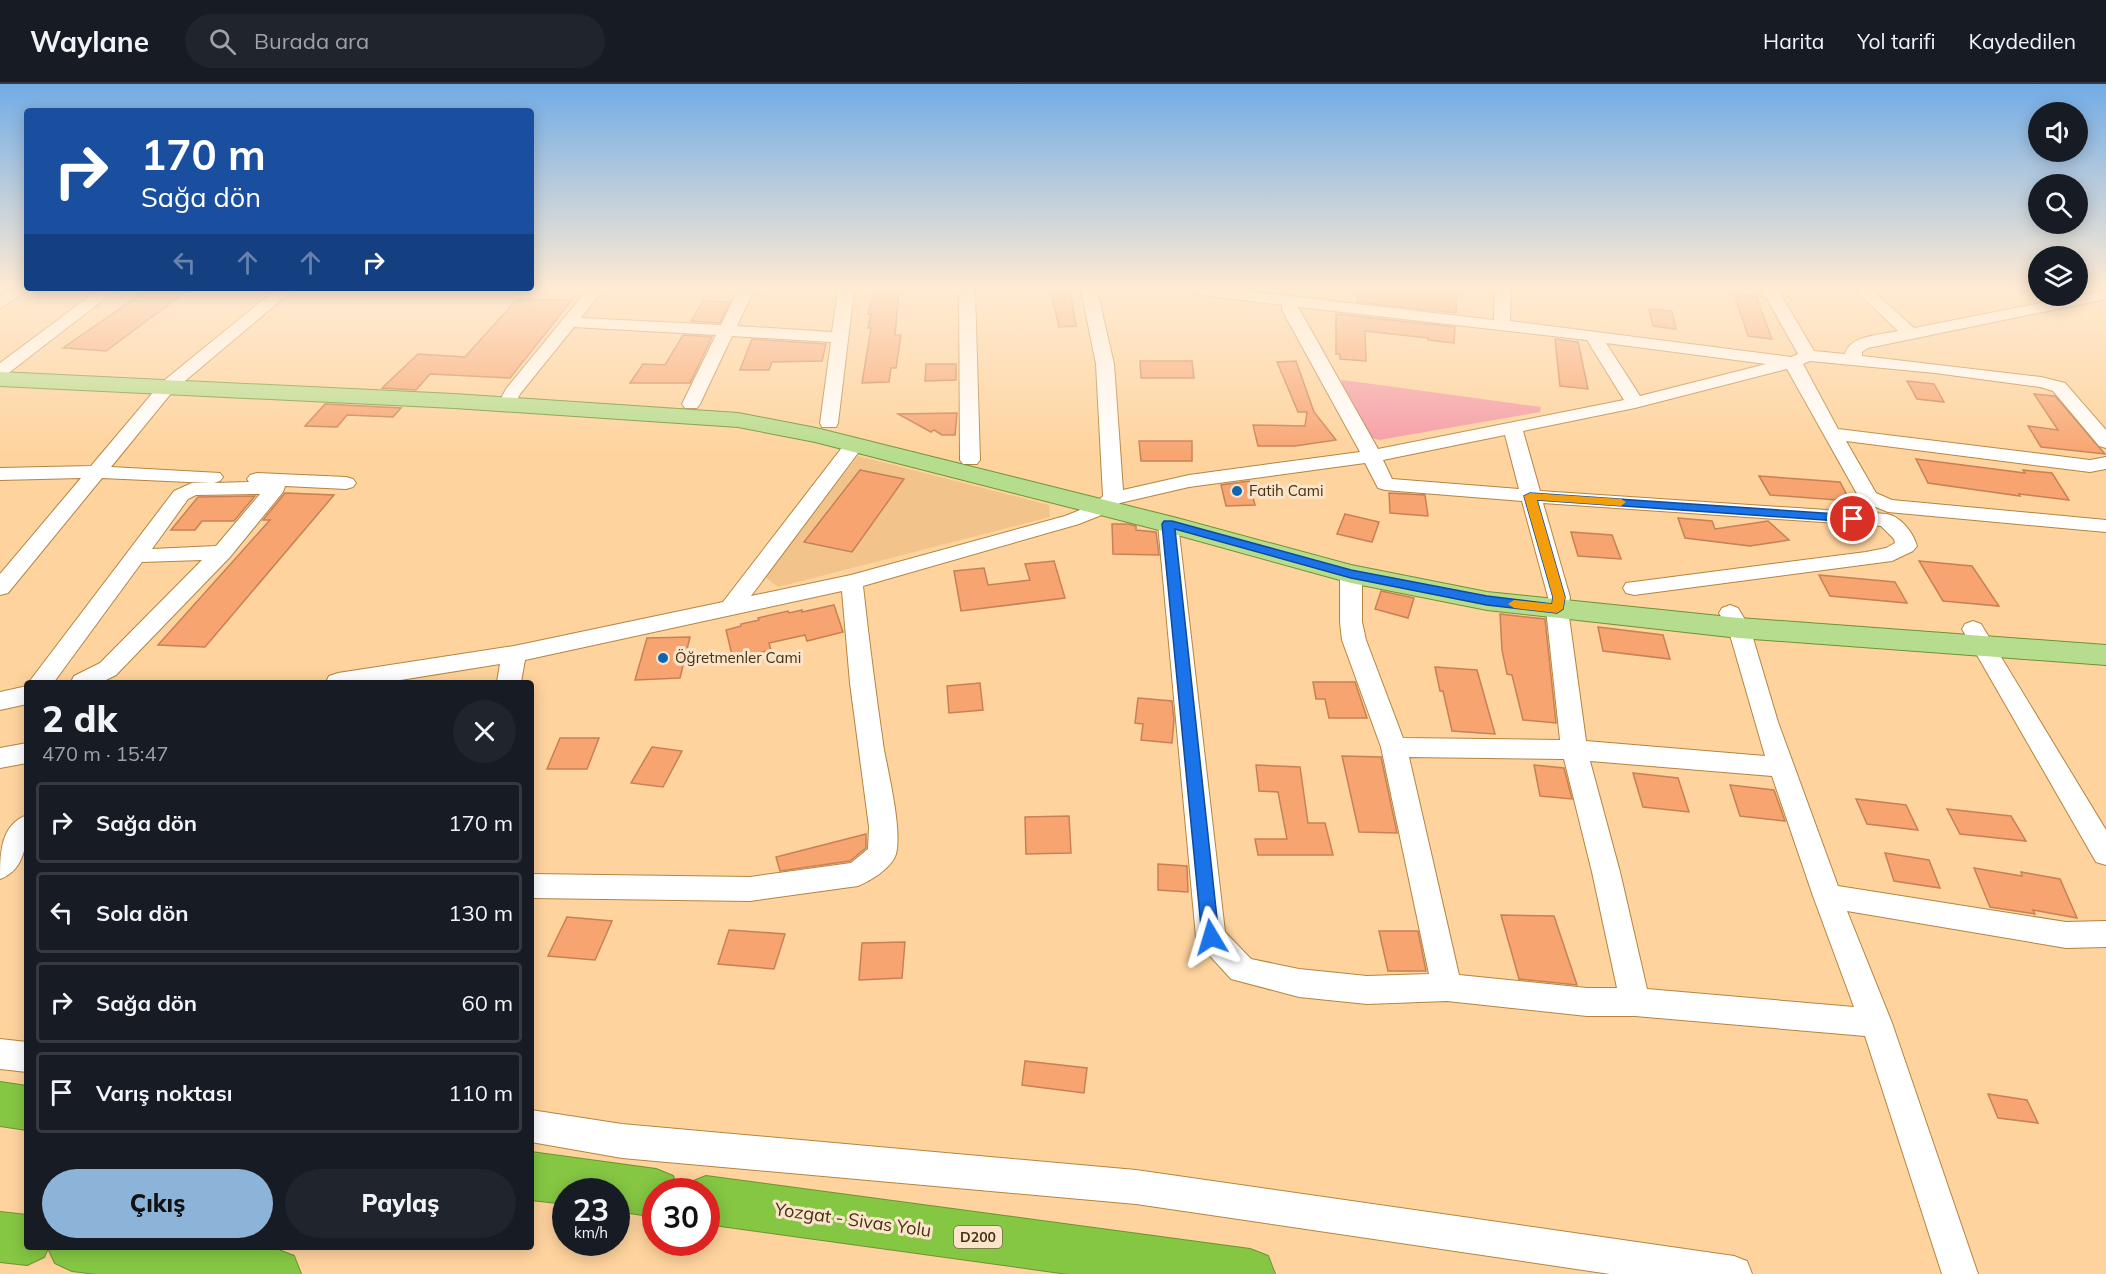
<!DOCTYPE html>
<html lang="tr">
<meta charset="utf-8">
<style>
:root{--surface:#171b24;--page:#20242c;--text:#f1f3f6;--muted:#9ea1a6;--line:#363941;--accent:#8cb3d8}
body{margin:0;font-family:Mulish,sans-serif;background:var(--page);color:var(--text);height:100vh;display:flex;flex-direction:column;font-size:22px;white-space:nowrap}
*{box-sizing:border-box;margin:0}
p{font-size:20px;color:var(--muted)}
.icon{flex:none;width:33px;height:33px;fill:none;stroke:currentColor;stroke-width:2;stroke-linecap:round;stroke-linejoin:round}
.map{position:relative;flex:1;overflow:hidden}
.details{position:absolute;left:24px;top:596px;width:510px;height:570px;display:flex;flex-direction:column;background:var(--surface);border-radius:6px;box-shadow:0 3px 15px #0003}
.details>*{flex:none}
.guide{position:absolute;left:24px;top:24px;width:510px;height:183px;border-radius:6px;box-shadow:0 3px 15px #0003;background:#1a4fa0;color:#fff;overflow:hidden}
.fabs{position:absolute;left:2028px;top:18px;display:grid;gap:12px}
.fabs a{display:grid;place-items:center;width:60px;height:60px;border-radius:50%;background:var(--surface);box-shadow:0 3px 15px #0003;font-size:30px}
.speed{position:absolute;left:552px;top:1094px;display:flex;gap:12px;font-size:30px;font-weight:700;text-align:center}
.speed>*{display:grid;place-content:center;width:78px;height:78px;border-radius:50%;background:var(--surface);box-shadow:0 3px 15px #0003;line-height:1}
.speed small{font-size:15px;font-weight:400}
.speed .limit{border:9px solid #d22;background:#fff;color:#111}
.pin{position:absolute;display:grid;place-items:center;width:51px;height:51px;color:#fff;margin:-26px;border:3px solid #fff;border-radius:50%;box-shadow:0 2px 6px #0007}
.me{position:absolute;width:66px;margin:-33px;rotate:353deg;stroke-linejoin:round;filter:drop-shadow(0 0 4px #0008)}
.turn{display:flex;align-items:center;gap:21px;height:126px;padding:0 18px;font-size:27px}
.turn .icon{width:78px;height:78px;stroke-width:2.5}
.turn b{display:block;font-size:42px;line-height:51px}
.lanes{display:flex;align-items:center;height:57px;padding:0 18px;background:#0003;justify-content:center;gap:30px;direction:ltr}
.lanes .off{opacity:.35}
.round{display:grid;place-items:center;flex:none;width:63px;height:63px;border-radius:32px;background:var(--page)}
.headline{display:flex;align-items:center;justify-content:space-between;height:102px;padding:0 18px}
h1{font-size:36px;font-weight:800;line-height:45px}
.action{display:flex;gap:12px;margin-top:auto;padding:12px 18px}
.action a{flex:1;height:69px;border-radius:36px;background:var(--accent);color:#111;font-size:24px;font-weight:800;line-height:69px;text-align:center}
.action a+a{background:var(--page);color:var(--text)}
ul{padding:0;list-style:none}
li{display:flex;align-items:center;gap:18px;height:81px;margin:0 12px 9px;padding:0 6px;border:3px solid var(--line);border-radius:6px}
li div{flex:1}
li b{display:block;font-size:22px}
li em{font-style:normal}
header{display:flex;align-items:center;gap:36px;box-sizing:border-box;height:84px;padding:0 30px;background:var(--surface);border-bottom:2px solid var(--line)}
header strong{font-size:28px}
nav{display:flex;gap:33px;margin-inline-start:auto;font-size:21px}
.search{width:420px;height:54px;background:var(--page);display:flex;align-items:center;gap:15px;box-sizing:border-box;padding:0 21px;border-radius:33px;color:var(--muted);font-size:22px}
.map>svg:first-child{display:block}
.built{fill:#f2c48b}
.green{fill:#f49aa5}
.building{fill:#f7a471;stroke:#c78155;stroke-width:1.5}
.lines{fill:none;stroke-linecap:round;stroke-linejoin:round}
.minor-casing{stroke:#b68440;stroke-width:2}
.major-casing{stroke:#6f9233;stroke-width:2}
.highway-casing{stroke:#6f9233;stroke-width:2}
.minor{fill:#fff;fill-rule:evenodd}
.major{fill:#b6dd8e;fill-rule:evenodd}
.highway{fill:#85c743;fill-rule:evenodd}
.route{fill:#1a73e8;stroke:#114b97;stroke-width:1.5}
.slow{fill:#f59e0b}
.poi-dot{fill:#1065b3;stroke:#fae4ca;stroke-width:2}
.labels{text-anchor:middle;stroke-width:6;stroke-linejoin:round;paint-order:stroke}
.shield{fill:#fae4ca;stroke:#7c674b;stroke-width:1.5}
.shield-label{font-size:14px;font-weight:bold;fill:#463114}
.poi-label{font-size:15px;fill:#463114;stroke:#fae4ca;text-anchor:start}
.near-street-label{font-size:18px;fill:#463114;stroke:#fae4ca}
</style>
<header>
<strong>Waylane</strong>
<div class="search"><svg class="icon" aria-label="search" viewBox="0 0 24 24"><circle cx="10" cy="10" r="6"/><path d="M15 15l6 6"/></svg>Burada ara</div>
<nav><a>Harita</a><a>Yol tarifi</a><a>Kaydedilen</a></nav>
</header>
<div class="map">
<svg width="2106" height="1190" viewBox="0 0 2106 1190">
<rect width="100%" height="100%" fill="#fed39d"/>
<polygon class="built" points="858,372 1049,421 1050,433 778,503 764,492"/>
<polygon class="green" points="1343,296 1541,323 1540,328 1379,356 1369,353 1339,300"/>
<g class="building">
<polygon points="147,206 187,207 106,267 63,264"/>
<polygon points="874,206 899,206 895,251 901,251 896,284 891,284 889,298 862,299 871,244 868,244 871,230 868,230"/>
<polygon points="1050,206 1070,206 1076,242 1059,243"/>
<polygon points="1359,206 1457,206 1456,229 1357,218"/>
<polygon points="1734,209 1756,212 1772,255 1748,252"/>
<polygon points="517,215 572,216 510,294 430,290 416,306 382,304 418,270 465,273"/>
<polygon points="703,217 730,218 720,239 691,237"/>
<polygon points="1649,225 1672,227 1676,245 1653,242"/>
<polygon points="1336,230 1455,243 1454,259 1428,256 1428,254 1365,247 1366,277 1340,275 1340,270 1336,270"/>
<polygon points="683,251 712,253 690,299 630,299 643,280 665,281"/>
<polygon points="752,255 780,257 826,260 822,277 772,278 769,286 740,286"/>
<polygon points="1555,255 1578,258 1588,305 1560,302"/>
<polygon points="1140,277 1192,277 1194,294 1141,294"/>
<polygon points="1296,277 1314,328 1336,356 1295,362 1258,362 1253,341 1305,342 1307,328 1298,328 1277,278"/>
<polygon points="926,280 956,280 956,296 925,297"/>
<polygon points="1907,297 1934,300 1944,318 1917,315"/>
<polygon points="2034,310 2055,312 2105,370 2041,363 2028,342 2058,346"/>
<polygon points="325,320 401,324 393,333 347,331 337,343 305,342"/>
<polygon points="957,329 955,351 942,351 934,346 931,348 898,330"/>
<polygon points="1139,357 1192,357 1192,377 1141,377"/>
<polygon points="1916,375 2025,389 2023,386 2052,389 2069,416 2019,410 2020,412 1928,399"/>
<polygon points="860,386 904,395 852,468 804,458"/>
<polygon points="1759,392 1840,398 1850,417 1770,411"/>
<polygon points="1249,397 1255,421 1226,422 1221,401"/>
<polygon points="285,409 334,411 205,563 158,561 270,436 263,436"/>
<polygon points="1389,409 1425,411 1428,432 1390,429"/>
<polygon points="255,412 234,437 202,437 195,446 171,446 198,413"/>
<polygon points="1345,430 1379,438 1372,458 1337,450"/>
<polygon points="1678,434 1712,437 1715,445 1768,437 1789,456 1750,462 1685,454"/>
<polygon points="1112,440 1128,440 1136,442 1136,446 1156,448 1159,471 1113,470"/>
<polygon points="1571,448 1612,451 1621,475 1578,472"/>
<polygon points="1054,477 1065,514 961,527 954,487 984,484 988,501 1030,496 1025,480"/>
<polygon points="1919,477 1972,482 1999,522 1943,517"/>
<polygon points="1819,491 1895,498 1907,519 1830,512"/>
<polygon points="1381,507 1414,514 1408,534 1375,525"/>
<polygon points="834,521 843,548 807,557 805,551 769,559 771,566 733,575 726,546 741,542 741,540 759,536 758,534 788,527 789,529 802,526 802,528"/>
<polygon points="1500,530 1545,535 1556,639 1523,636 1512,591 1507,590 1502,566"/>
<polygon points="1598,543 1663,551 1670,575 1603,567"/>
<polygon points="690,553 680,594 635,596 647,554"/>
<polygon points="1435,583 1477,586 1495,650 1452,647 1443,607 1440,607"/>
<polygon points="1313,598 1355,598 1367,634 1329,634 1325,615 1316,615"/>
<polygon points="980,599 983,626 949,629 947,602"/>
<polygon points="1138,614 1172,617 1174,636 1172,659 1141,656 1143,640 1135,639"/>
<polygon points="560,654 599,654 587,685 547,685"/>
<polygon points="652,663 682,667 663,703 631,699"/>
<polygon points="1342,672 1381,673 1397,749 1359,748"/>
<polygon points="1256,681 1300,683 1308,739 1325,739 1333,771 1258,771 1255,755 1287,755 1278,708 1259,707"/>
<polygon points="1534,681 1564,684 1572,715 1540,712"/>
<polygon points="1633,689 1678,694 1689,728 1643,723"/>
<polygon points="1730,701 1774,706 1785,737 1740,732"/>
<polygon points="1856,715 1906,721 1918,746 1867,740"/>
<polygon points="1947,725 2011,732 2026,757 1960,750"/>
<polygon points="1069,732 1071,769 1026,770 1025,733"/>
<polygon points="866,750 866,764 850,777 780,787 776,773"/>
<polygon points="1885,769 1929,776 1940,804 1894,797"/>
<polygon points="1158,780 1187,782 1188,808 1158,806"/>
<polygon points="1974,784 2022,792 2021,788 2060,795 2077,834 2033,826 2035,830 1990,823"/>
<polygon points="1501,831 1554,832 1577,901 1519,895"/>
<polygon points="567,833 612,837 595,876 548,872"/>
<polygon points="729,846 785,850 774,885 718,880"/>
<polygon points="1379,847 1418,847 1426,887 1388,887"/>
<polygon points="905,858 902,894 859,896 862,859"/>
<polygon points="1025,977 1087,984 1084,1009 1022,1001"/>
<polygon points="1988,1010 2027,1016 2038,1039 1998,1034"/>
</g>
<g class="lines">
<g class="minor-casing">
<g id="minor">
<polygon points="10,206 29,206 0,224 0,212"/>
<polygon points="98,206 116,206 6,291 0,292 0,279"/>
<path d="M275,206H293L173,307L111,383L220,389L223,393L220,397L214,399L249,398L247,395L250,391L257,389L346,393L353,395L356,399L353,403L346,405L285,402L283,408L230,473L116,591L102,598H71L74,592L100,579L202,476L142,478L54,598H29L174,407L192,399H210L102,394L8,509L0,511V490L81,394L0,396V384L91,382L161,299ZM260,410L216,462L152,465L188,415L196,411Z"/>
<polygon points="587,206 603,206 581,234 721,241 738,206 754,206 737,242 832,248 838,206 854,206 838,339 836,343 822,343 820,339 831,258 732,252 700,320 697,324 685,324 682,320 716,251 574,243 520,310 513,324 501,324 498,320 506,305"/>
<polygon points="959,206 975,206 980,376 977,380 963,380 960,376"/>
<path d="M1081,206H1097L1114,280L1123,406L1189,391L1360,368L1282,226V221L1201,211L1193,206H1239L1494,236L1495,206H1511L1510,237L1791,273L1798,270L1762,206H1778L1814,267L1845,270C1849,251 1882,251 1898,247L1855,206H1872L1914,244L2106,206V215L1868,264L1862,268V272L2041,293L2065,299L2106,346V364L2099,362L2053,307L2040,303L1935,289L1810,277L1803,280L1838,345L2090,376L2106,373V385L2090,388L1846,357L1876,409L1892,416L2106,436V448L1888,428L1861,417L1787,285L1635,324L1523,347L1540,407L1887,430C1901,433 1913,448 1917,462L1913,467L1892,477L1634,511L1626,509L1623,504L1626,499L1866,468L1886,464L1895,459L1894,455L1881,442L1543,419L1570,513L1568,525L1586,657L1765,672L1728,544L1719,529L1722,524L1730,521L1738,524L1750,544L1778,638L1838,802L2066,838L2106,837V863L2066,864L1847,827L1892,939L1978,1190H1942L1865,952L1635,932H1587L1447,917L1367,920L1299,913L1231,895L1201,862L1196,853L1158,440L1161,436L1168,434L1175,436L1178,440L1225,848L1251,875L1299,885L1367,892L1429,890L1381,663L1342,556L1340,538V490L1343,485L1351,483L1359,485L1362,490V538L1366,556L1403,654L1560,656L1546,525L1548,513L1522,417L1385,406L1378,404L1365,379L1189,403L1120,419L1109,428L1079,440L863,502C869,557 876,611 884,666C889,692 902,746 896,770C892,784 870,797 858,802L750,817L531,814V790L750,793L851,779L868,765L869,743L850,599L842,507L525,576L521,598H497L500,580L388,598H326L329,592L338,589L514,562L723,518L847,357H861L864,361L751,512L851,491L1065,432L1095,420L1103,412L1096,280ZM1298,223L1587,256L1624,316L1378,365ZM1606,259L1766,280L1640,312ZM1505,351L1519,405L1392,395L1383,376ZM1409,673L1564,675L1592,788L1617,904H1587L1459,891ZM1590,677L1772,692L1813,812L1854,923L1647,905L1620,788Z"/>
<polygon points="1973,537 1981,540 2106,746 2106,781 2096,778 1962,545 1965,540"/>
<polygon points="27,602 27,620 0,626 0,608"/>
<polygon points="27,659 27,679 0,684 0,664"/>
<path d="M27,731C27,755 27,785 0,795C0,770 0,741 27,731Z"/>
<polygon points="0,955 27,958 27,988 0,985"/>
<polygon points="531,1026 622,1040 1136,1086 1734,1172 1747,1177 1752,1190 1610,1190 1136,1120 622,1074 531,1058"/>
</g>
</g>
<g class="major-casing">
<polygon id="major" points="0,288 454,310 738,329 816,344 1177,434 1351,481 1487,508 1739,534 2106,561 2106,581 1739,554 1487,526 1351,499 1159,446 815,358 738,343 454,324 0,302"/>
</g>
<g class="highway-casing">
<g id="highway">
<polygon points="0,998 27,1002 27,1046 0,1042"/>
<polygon points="531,1068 656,1085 673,1092 679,1107 656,1107 656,1133 616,1127 616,1107 566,1107 566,1120 531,1116"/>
<polygon points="706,1092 1250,1165 1268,1172 1275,1190 1068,1190 706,1140 706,1107 686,1107 689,1099"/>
<polygon points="0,1128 27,1131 27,1162 258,1162 276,1165 294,1172 301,1190 96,1190 72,1187 55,1179 48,1164 44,1173 27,1181 0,1178"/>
</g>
</g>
<use href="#minor" class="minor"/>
<use href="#major" class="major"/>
<use href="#highway" class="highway"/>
</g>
<linearGradient id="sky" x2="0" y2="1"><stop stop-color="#72ace6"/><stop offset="0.55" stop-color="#ffebd3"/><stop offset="1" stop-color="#ffebd3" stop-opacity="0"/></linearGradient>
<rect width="2106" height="372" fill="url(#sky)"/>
<polygon class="route" points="1530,409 1853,431 1859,435 1853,438 1537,416 1565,513 1563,525 1557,529 1487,521 1351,494 1175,445 1219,853 1217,858 1211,860 1205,858 1202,853 1162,440 1164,437 1172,437 1351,486 1487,512 1552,520 1553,513 1524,412"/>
<polygon class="slow" points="1530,409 1621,415 1626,418 1621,422 1537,416 1565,513 1563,525 1557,529 1514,524 1508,520 1514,516 1552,520 1553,513 1524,412"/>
<g class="poi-dot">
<circle cx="1237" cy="407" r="6"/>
<circle cx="663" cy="574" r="6"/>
</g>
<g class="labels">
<rect class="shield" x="954" y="1142" width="48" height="22" rx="4.5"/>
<g class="shield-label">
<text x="978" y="1158">D200</text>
</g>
<g class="poi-label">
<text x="1249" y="412">Fatih Cami</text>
<text x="675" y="579">Öğretmenler Cami</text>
</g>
<g class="near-street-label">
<text transform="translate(853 1136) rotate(8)" y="6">Yozgat - Sivas Yolu</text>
</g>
</g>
</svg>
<div class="fabs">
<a><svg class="icon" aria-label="sound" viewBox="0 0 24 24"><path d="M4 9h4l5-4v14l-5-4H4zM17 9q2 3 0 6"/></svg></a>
<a><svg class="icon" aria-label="search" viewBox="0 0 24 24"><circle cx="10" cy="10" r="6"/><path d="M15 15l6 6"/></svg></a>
<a><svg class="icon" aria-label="layers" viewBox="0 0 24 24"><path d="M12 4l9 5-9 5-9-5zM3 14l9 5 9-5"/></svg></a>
</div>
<div class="speed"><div>23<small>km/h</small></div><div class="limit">30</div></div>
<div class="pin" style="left:1853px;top:435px;background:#d93025"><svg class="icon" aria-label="arrive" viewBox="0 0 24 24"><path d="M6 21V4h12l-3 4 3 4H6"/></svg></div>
<svg class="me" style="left:1211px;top:853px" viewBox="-20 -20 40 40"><path d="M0-17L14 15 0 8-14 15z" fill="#1a73e8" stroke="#fff" stroke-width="4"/></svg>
<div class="guide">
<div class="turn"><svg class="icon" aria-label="right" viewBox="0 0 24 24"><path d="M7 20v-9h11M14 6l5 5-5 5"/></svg><div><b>170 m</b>Sağa dön</div></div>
<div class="lanes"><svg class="icon off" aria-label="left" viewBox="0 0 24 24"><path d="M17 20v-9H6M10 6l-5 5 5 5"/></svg><svg class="icon off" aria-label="ahead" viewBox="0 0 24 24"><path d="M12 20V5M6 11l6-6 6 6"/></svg><svg class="icon off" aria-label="ahead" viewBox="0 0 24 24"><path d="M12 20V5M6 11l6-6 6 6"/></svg><svg class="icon" aria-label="right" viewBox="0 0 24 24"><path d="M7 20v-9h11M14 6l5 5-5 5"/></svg></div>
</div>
<section class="details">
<div class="headline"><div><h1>2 dk</h1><p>470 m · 15:47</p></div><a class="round"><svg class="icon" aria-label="close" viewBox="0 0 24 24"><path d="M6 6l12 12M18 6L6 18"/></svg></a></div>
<ul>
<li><svg class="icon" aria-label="right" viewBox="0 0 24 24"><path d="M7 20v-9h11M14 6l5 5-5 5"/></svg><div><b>Sağa dön</b></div><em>170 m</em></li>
<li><svg class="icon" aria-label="left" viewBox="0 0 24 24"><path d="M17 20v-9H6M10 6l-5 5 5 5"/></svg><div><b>Sola dön</b></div><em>130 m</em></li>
<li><svg class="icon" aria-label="right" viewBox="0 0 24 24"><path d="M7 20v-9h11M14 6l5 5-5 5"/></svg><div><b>Sağa dön</b></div><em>60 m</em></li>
<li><svg class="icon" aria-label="arrive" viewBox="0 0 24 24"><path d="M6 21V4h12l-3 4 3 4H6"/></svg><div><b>Varış noktası</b></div><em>110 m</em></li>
</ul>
<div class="action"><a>Çıkış</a><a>Paylaş</a></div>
</section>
</div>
